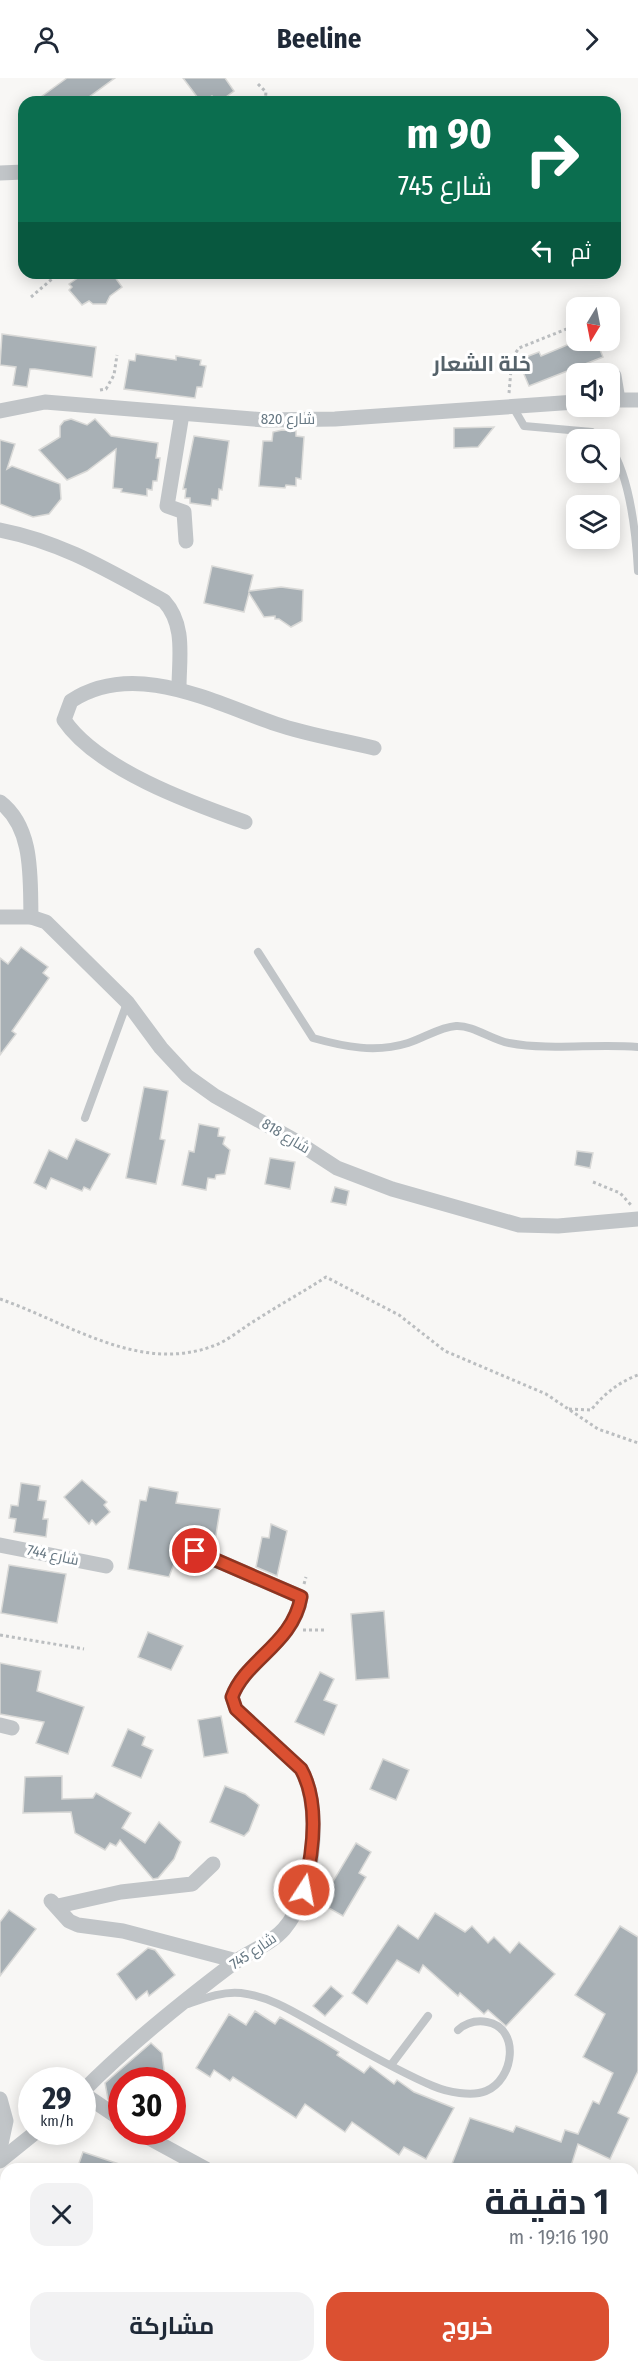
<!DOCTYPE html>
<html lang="ar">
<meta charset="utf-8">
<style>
:root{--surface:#fff;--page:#f2f2f3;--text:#1f2937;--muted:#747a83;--accent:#db5031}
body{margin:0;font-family:"Fira Sans Condensed",Cairo,sans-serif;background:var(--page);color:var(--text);direction:rtl;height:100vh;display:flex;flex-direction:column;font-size:22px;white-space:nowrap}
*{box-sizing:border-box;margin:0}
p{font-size:20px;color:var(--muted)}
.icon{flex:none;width:33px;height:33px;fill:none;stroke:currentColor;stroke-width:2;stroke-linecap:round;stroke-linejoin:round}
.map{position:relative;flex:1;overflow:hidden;direction:ltr}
.drawer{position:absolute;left:0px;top:2085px;width:639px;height:210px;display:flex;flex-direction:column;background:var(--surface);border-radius:18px 18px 0 0;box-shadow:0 3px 15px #0003;direction:rtl}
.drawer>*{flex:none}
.top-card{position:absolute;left:18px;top:18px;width:603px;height:183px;border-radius:18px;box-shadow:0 3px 15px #0003;direction:rtl;background:#0b6e4f;color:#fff;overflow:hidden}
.needle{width:39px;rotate:190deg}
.tools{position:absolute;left:566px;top:219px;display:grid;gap:12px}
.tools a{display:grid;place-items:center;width:54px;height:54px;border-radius:12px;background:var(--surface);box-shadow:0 3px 15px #0003;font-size:30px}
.speed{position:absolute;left:18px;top:1989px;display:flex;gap:12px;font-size:30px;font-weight:700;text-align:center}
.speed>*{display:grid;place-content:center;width:78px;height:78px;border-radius:50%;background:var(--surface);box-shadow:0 3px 15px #0003;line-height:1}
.speed small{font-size:15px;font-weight:400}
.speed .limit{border:9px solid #d22;background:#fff;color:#111}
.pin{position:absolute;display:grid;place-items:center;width:51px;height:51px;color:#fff;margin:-26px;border:3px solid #fff;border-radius:50%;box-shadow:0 2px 6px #0007}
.me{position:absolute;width:66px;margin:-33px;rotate:11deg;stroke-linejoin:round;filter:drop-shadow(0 0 4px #0008)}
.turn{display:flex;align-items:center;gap:21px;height:126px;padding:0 30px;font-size:27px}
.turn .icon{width:78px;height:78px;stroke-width:2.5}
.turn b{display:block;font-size:42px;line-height:51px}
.then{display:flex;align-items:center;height:57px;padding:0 30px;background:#0003;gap:12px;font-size:22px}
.round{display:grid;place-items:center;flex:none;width:63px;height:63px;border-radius:18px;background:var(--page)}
.overview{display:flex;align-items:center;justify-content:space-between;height:102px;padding:0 30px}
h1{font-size:36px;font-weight:700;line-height:45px}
.cta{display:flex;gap:12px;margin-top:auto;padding:12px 30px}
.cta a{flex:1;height:69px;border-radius:18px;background:var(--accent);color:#fff;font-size:24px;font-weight:700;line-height:69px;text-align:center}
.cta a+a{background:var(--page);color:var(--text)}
header{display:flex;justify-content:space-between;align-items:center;height:78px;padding:0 30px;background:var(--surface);font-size:27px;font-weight:700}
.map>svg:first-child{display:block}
.building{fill:#a8b0b5;stroke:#d9d9d7;stroke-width:1.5}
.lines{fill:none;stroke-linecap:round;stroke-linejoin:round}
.path{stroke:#bbbec0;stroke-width:3;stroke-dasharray:3 3;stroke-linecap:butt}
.lane{stroke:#c1c5c8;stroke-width:8}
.street{stroke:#c1c5c8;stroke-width:15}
.route-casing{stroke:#8e3420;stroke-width:15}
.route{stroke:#db5031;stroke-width:10}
.labels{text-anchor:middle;stroke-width:6;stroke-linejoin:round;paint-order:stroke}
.street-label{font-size:15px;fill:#687984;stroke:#fff}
.district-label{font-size:21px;font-weight:bold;fill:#55626a;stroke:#fff}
</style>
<header><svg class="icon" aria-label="forward" viewBox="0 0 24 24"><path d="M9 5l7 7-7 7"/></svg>Beeline<svg class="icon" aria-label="person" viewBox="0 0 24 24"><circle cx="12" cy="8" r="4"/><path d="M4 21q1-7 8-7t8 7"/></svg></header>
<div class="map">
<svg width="638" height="2295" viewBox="0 0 638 2295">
<rect width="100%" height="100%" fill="#f8f7f5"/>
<g class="building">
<polygon points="67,0 115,0 82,24 34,24"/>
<polygon points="183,0 225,0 234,13 219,24 212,18 201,24"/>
<polygon points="85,195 112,195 122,209 110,218 106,226 93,226 89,223 82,227 69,212 72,209 69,206"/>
<polygon points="2,256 96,269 92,299 35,291 30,291 27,309 13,307 16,289 0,287"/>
<polygon points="579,262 596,262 603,279 529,308 518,282 539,274 541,278"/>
<polygon points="136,276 176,282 176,278 201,282 200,287 206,288 202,309 197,309 195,320 124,311 129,282 135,283"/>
<polygon points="71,341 87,347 95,341 111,358 158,365 156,380 160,380 157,403 153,403 152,412 147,411 147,418 121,414 122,411 113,410 116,371 87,393 67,402 39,372 60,359 60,348 64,343"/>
<polygon points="494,349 478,369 454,370 454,350"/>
<polygon points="282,352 296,353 296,358 304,359 301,401 296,400 296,408 286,407 285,410 259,408 263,363 272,363 273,354"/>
<polygon points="194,358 229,363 222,412 219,411 218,422 212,421 211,428 190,425 190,420 185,420 186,411 183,411"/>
<polygon points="0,362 15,366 7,391 12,388 60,406 61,421 49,436 33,439 0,426"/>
<polygon points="212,488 253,497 249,513 281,509 303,512 302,543 291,549 279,541 275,541 275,538 264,539 249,515 244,534 204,525"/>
<polygon points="21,869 48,889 43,895 49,900 12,953 16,956 0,977 0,880 8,886"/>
<polygon points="144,1009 168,1013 160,1061 165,1062 156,1106 126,1100"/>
<polygon points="199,1046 219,1050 218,1058 225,1059 223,1066 230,1072 225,1096 216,1097 215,1101 208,1100 206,1112 182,1107 189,1073 194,1074"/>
<polygon points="76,1061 110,1076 90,1112 84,1109 82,1113 51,1100 46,1111 34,1105 49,1072 67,1081"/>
<polygon points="577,1073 593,1075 590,1090 575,1087"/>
<polygon points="270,1080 295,1084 290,1111 265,1106"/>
<polygon points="335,1109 349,1113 346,1127 331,1124"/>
<polygon points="82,1402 107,1424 104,1427 110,1434 96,1447 92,1442 89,1446 64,1419"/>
<polygon points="21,1405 40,1408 38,1422 46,1423 43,1441 48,1441 46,1459 14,1454 16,1441 9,1440 11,1427 18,1428"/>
<polygon points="149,1409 178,1414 176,1425 220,1431 214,1470 194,1463 182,1465 169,1499 128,1491 140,1422 146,1423"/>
<polygon points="271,1446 287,1453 277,1498 256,1489 262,1459 269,1460"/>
<polygon points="9,1487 66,1496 57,1545 1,1535"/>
<polygon points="384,1533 389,1600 356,1602 351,1536"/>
<polygon points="148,1554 183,1568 171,1592 138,1579"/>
<polygon points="0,1585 41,1593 37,1613 84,1629 68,1676 36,1665 44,1644 0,1636"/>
<polygon points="320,1594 334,1601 324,1622 337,1627 324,1657 295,1644"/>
<polygon points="221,1638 228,1675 204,1679 198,1642"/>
<polygon points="128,1651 145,1659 142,1667 153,1672 141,1700 112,1688"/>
<polygon points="383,1681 409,1692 396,1722 370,1711"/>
<polygon points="62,1698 62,1721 93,1720 96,1715 131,1735 122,1750 145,1765 159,1744 181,1764 174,1781 158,1800 153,1801 120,1762 116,1768 110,1765 105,1772 75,1755 71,1734 23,1735 25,1699"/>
<polygon points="225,1708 245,1716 259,1727 249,1753 244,1758 210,1744"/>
<polygon points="356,1765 371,1774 359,1795 366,1799 343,1838 320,1825"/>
<polygon points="9,1832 36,1851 0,1898 0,1844"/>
<polygon points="435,1835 465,1854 472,1848 488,1865 494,1859 510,1875 519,1864 555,1896 506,1948 488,1932 484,1936 460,1915 458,1918 423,1887 419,1895 397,1882 367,1926 352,1915 398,1847 418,1861"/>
<polygon points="620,1848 638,1859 638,1993 618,2035 629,2040 610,2081 578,2066 570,2091 450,2091 470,2040 513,2054 516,2048 561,2064 565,2052 578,2056 593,2023 599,2026 613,1995 583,1979 605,1936 575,1917"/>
<polygon points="148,1870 155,1872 175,1897 149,1918 147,1913 136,1922 117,1896"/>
<polygon points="331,1908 343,1918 325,1938 313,1928"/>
<polygon points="255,1933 275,1946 280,1939 323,1964 339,1974 337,1977 364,1995 370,1988 394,2006 397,2002 414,2014 454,2030 426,2081 404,2069 399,2077 352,2044 345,2054 305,2026 296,2040 233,1999 230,2003 214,1992 210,1999 196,1990 229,1936 246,1947"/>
<polygon points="151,1965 162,1975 164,1992 160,2002 121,2002 122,2030 108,2021 105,2005"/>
<polygon points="83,2074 128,2089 127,2091 77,2091"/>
</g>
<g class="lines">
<g class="path">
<polyline points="258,6 266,14 265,24"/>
<polyline points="31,219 59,195"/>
<polyline points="100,312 106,311 114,297 117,277"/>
<polyline points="509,315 512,280 519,270 569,250"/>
<polyline points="593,1104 620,1115 631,1127"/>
<path d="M0,1221C67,1244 139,1296 213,1268C228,1263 242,1250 256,1242C279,1227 303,1214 326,1199L399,1237L445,1273L546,1316L598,1351L638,1365"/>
<path d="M569,1331L591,1332C604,1316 619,1304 638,1297"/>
<polyline points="304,1506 306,1499"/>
<polyline points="303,1552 324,1552"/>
<polyline points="0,1557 84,1571"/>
</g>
<g class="lane">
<polyline points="513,329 524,348 592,354 602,362"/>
<path d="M609,367C630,398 636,456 638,493"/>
<path d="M258,874L313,960C345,969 376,975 408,965C424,960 440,949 456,948C473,947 492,962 509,965C552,973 595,965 638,969"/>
<polyline points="85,1040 127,925"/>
<path d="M188,1926C205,1920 223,1913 241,1915C274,1919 300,1938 328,1953C362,1972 397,1993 433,2008C447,2014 472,2019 486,2013C514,2002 521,1950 487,1944C476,1942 466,1945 458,1952"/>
<polyline points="391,1987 428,1938"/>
</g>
<g class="street">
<polyline points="0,95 24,94"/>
<polyline points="594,296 602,293 609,296"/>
<polyline points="609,296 614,298 618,322"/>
<polyline points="609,322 638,322"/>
<polyline points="0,333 45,324 265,342 335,341 576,324"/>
<polyline points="182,336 167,428 184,434 186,463"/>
<path d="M0,452C62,464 109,493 164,523C186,547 179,580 179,610"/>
<path d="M0,724C34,750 30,800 31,839"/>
<path d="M245,744C191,725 97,691 64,642L71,623C135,581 214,625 276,646C308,657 342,662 374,670"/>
<polyline points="0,839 31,839 46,844 127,924 161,970 187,998 215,1018 294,1062 337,1090 392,1111 519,1147 558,1148 638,1141"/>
<polyline points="0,1467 106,1488"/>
<polyline points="0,1647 12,1650"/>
<polyline points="51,1823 69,1843 78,1847 123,1853 237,1883"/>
<polyline points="58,1828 121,1814 192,1806 213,1786"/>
<path d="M82,2014C128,1967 182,1924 235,1884C250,1873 271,1866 284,1851C314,1817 323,1730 301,1691L236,1631L232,1619C245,1582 294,1565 301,1519L195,1473"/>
<polyline points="82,2015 122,2042"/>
<polyline points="0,2021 6,2043 0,2071"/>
<polyline points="138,2054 206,2091"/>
<polyline points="0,2083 36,2054"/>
<polyline points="0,2160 6,2168"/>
<polyline points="0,2288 3,2295"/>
<polyline points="306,2289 312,2295"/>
<polyline points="471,2289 472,2295"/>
<polyline points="538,2289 548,2295"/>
</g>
</g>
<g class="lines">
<g class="route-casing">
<path id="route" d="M195,1473L301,1519C293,1566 245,1582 232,1619L236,1631L301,1691C320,1725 313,1775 304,1812"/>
</g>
<use href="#route" class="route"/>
</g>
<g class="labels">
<g class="street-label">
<text x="288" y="346">شارع 820</text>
<text transform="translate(286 1058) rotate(31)" y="5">شارع 818</text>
<text transform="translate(53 1477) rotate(12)" y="5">شارع 744</text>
<text transform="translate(253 1873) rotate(-34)" y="5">شارع 745</text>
</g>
<g class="district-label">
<text x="482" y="293">خلة الشعار</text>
</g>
</g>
</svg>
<div class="tools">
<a><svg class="needle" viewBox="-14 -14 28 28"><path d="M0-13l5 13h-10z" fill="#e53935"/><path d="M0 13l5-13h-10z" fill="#747a83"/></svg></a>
<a><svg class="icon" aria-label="sound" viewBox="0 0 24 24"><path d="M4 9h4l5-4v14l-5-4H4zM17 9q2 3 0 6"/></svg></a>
<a><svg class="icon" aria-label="search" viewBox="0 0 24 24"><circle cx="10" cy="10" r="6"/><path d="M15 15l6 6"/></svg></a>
<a><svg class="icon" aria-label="layers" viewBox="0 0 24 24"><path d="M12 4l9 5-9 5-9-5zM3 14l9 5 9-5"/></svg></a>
</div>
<div class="speed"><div>29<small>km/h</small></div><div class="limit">30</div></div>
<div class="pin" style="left:195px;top:1473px;background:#d93025"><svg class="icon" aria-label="arrive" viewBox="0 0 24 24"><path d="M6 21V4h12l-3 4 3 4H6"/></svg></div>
<svg class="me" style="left:304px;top:1812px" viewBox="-20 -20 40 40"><circle r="17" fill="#db5031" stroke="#fff" stroke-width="3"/><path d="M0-11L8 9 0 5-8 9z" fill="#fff"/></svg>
<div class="top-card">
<div class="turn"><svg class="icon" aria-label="right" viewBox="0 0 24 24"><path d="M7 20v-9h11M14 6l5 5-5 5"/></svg><div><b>90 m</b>شارع 745</div></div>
<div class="then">ثم<svg class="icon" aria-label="left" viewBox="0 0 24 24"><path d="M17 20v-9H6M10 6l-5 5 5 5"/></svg></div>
</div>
<section class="drawer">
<div class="overview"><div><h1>1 دقيقة</h1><p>190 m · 19:16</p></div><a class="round"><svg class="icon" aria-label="close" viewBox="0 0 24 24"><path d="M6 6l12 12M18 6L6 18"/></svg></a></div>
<div class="cta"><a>خروج</a><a>مشاركة</a></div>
</section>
</div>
